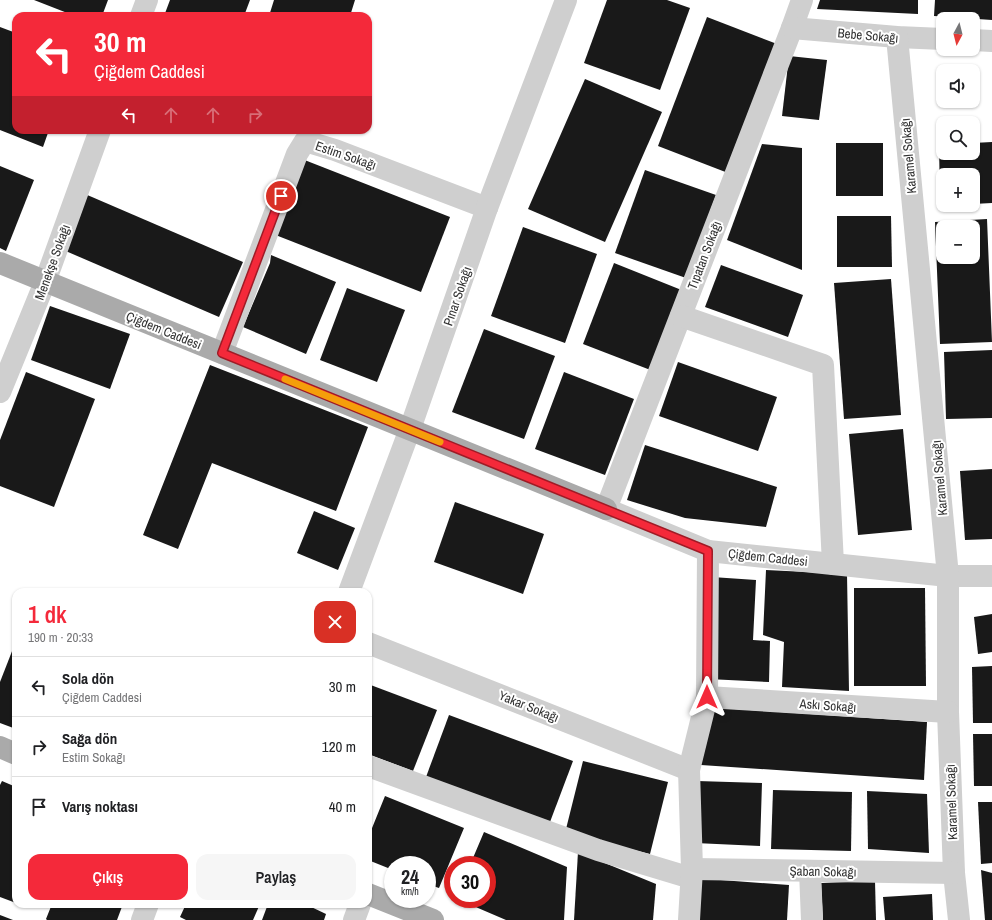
<!DOCTYPE html>
<html lang="tr">
<meta charset="utf-8">
<style>
:root{--surface:#fff;--page:#f6f6f6;--text:#202124;--muted:#757577;--line:#e0e0e0;--accent:#f4293a}
body{margin:0;font-family:"Archivo Narrow",sans-serif;background:var(--page);color:var(--text);height:100vh;display:flex;flex-direction:column;font-size:15px;white-space:nowrap}
*{box-sizing:border-box;margin:0}
p{font-size:13px;color:var(--muted)}
.icon{flex:none;width:22px;height:22px;fill:none;stroke:currentColor;stroke-width:2;stroke-linecap:round;stroke-linejoin:round}
.map{position:relative;flex:1;overflow:hidden}
.sheet{position:absolute;left:12px;top:588px;width:360px;height:320px;display:flex;flex-direction:column;background:var(--surface);border-radius:12px;box-shadow:0 1px 3px #0004}
.sheet>*{flex:none}
.banner{position:absolute;left:12px;top:12px;width:360px;height:122px;border-radius:12px;box-shadow:0 1px 3px #0004;background:#f4293a;color:#fff;overflow:hidden}
.needle{width:26px;rotate:187deg}
.tools{position:absolute;left:936px;top:12px;display:grid;gap:8px}
.tools a{display:grid;place-items:center;width:44px;height:44px;border-radius:8px;background:var(--surface);box-shadow:0 1px 3px #0004;font-size:20px}
.speed{position:absolute;left:384px;top:856px;display:flex;gap:8px;font-size:20px;font-weight:700;text-align:center}
.speed>*{display:grid;place-content:center;width:52px;height:52px;border-radius:50%;background:var(--surface);box-shadow:0 1px 3px #0004;line-height:1}
.speed small{font-size:10px;font-weight:400}
.speed .limit{border:6px solid #d22;background:#fff;color:#111}
.pin{position:absolute;display:grid;place-items:center;width:34px;height:34px;color:#fff;margin:-17px;border:2px solid #fff;border-radius:50%;box-shadow:0 1px 4px #0007}
.me{position:absolute;width:44px;margin:-22px;rotate:0deg;stroke-linejoin:round;filter:drop-shadow(0 0 3px #0008)}
.turn{display:flex;align-items:center;gap:14px;height:84px;padding:0 16px;font-size:18px}
.turn .icon{width:52px;height:52px;stroke-width:2.5}
.turn b{display:block;font-size:28px;line-height:34px}
.lanes{display:flex;align-items:center;height:38px;padding:0 16px;background:#0003;justify-content:center;gap:20px;direction:ltr}
.lanes .off{opacity:.35}
.round{display:grid;place-items:center;flex:none;width:42px;height:42px;border-radius:12px;background:var(--page)}
.overview{display:flex;align-items:center;justify-content:space-between;height:68px;padding:0 16px}
h1{font-size:24px;font-weight:600;line-height:30px;color:var(--accent)}
.button{display:flex;gap:8px;margin-top:auto;padding:8px 16px}
.button a{flex:1;height:46px;border-radius:12px;background:var(--accent);color:#fff;font-size:16px;font-weight:600;line-height:46px;text-align:center}
.button a+a{background:var(--page);color:var(--text)}
ul{padding:0;list-style:none}
li{display:flex;align-items:center;gap:12px;height:60px;padding:0 16px;border-top:1px solid var(--line)}
li div{flex:1}
li b{display:block;font-size:15px}
li em{font-style:normal}
.map>svg:first-child{display:block}
.building{fill:#191919;fill-rule:evenodd}
.lines{fill:none;stroke-linecap:round;stroke-linejoin:round}
.minor{stroke:#cfcfcf;stroke-width:22}
.major{stroke:#aaa;stroke-width:22}
.route-casing{stroke:#9f1b26;stroke-width:10}
.route{stroke:#f4293a;stroke-width:7}
.slow{stroke:#f59e0b;stroke-width:7}
.labels{text-anchor:middle;stroke-width:4;stroke-linejoin:round;paint-order:stroke}
.street-label{font-size:13px;fill:#323232;stroke:#fff}
</style>
<div class="map">
<svg width="992" height="920" viewBox="0 0 992 920">
<rect width="100%" height="100%" fill="#fff"/>
<g class="building">
<polygon points="34,0 108,0 102,16 75,16"/>
<polygon points="170,0 250,0 244,16 164,16"/>
<polygon points="274,0 355,0 350,16 269,16"/>
<polygon points="607,0 667,0 690,8 660,90 584,63"/>
<polygon points="820,0 918,0 918,14 817,9"/>
<polygon points="935,0 992,0 992,20 934,16"/>
<polygon points="707,17 777,44 728,173 658,146"/>
<polygon points="0,27 16,33 16,130 49,130 43,147 0,130"/>
<polygon points="789,56 827,60 819,120 782,116"/>
<polygon points="585,79 662,112 605,242 528,209"/>
<polygon points="992,142 992,203 973,204 973,175 943,175 943,204 940,204 939,143 943,143 943,153 973,153 973,143"/>
<rect x="836" y="143" width="47" height="53"/>
<polygon points="762,144 802,148 802,270 727,240"/>
<polygon points="302,159 450,217 421,292 273,234"/>
<polygon points="0,166 34,180 6,251 0,248"/>
<polygon points="645,170 716,195 686,278 615,253"/>
<polygon points="85,194 243,262 219,317 61,249"/>
<polygon points="837,216 891,216 892,267 837,267"/>
<path d="M987,219L992,342L940,344L935,222ZM943,227H973V257H943Z"/>
<polygon points="523,227 597,254 565,343 491,316"/>
<polygon points="271,255 336,282 306,354 243,327 270,263"/>
<polygon points="614,263 684,291 653,371 583,344"/>
<polygon points="721,265 803,295 788,337 705,307"/>
<polygon points="891,279 901,415 844,419 834,283"/>
<polygon points="347,288 405,310 377,382 320,360"/>
<polygon points="50,306 130,334 110,389 31,360"/>
<polygon points="484,329 555,356 524,439 452,412"/>
<polygon points="992,350 992,418 946,419 944,352"/>
<polygon points="678,362 777,397 758,451 659,416"/>
<polygon points="210,365 368,427 336,511 212,463 178,549 143,535"/>
<polygon points="26,372 95,399 54,507 0,486 0,440"/>
<polygon points="564,372 634,399 605,475 535,449"/>
<polygon points="903,429 912,530 858,535 849,434"/>
<polygon points="645,445 777,487 766,527 685,518 627,500"/>
<polygon points="992,469 992,539 965,540 960,471"/>
<polygon points="455,502 544,534 523,594 434,562"/>
<polygon points="314,511 355,528 338,570 297,553"/>
<polygon points="766,570 847,574 849,691 782,687 784,642 763,635"/>
<polygon points="712,577 756,580 753,640 770,641 769,682 708,679"/>
<polygon points="854,588 925,588 926,686 854,686"/>
<polygon points="992,614 992,652 978,654 974,617"/>
<polygon points="16,641 16,729 0,723 0,682"/>
<polygon points="992,666 992,723 973,723 972,667"/>
<polygon points="368,684 437,710 413,771 368,754"/>
<polygon points="705,707 927,722 924,780 701,765"/>
<polygon points="449,715 573,761 550,822 426,777"/>
<polygon points="973,734 992,734 992,786 974,786"/>
<polygon points="583,761 668,782 650,854 565,833"/>
<polygon points="2,781 16,787 16,903 0,897 0,785"/>
<polygon points="697,781 762,783 760,846 695,843"/>
<polygon points="773,790 852,792 851,851 771,849"/>
<polygon points="867,791 927,794 929,853 868,849"/>
<polygon points="385,796 464,828 439,888 427,884 427,865 393,865 393,870 368,860 368,838"/>
<polygon points="978,802 992,802 992,863 981,864"/>
<polygon points="484,832 567,867 564,920 506,920 457,899 487,899 487,865 470,865"/>
<polygon points="578,852 656,884 653,920 574,920"/>
<polygon points="981,870 992,873 992,920 985,920"/>
<polygon points="694,878 789,885 787,920 691,920"/>
<polygon points="875,881 876,920 823,920 821,883"/>
<polygon points="932,894 933,920 885,920 883,897"/>
<polygon points="52,904 123,904 117,920 47,920 46,919"/>
<polygon points="186,904 260,904 253,920 186,920 180,917"/>
<polygon points="268,904 305,904 326,914 324,920 262,920"/>
<polygon points="0,915 13,920 0,920"/>
</g>
<g class="lines">
<g class="minor">
<polyline points="802,0 792,28 606,509 708,551 948,576 992,576"/>
<polyline points="141,16 147,0"/>
<polyline points="792,28 897,37 943,39"/>
<polyline points="897,37 948,576 948,712 954,873 959,920"/>
<polyline points="973,40 992,41"/>
<polyline points="681,316 823,365 833,564"/>
<polyline points="222,353 297,154 305,141 335,150 487,208"/>
<polyline points="0,392 45,282 100,130"/>
<polyline points="349,592 410,429 487,208 566,0"/>
<polyline points="368,643 689,770"/>
<polyline points="707,697 948,712"/>
<polyline points="368,766 598,850 691,878"/>
<polyline points="692,869 954,873"/>
<polyline points="810,871 812,920"/>
<polyline points="142,920 148,904"/>
<polyline points="354,920 360,904"/>
<polyline points="689,920 692,869 689,770 707,697 708,551"/>
</g>
<g class="major">
<polyline points="0,263 606,509"/>
<polyline points="0,747 16,754"/>
<polyline points="368,894 433,920"/>
</g>
</g>
<g class="lines">
<g class="route-casing">
<polyline id="route" points="281,196 222,353 708,551 707,697"/>
</g>
<use href="#route" class="route"/>
<polyline class="slow" points="285,379 440,442"/>
</g>
<g class="labels">
<g class="street-label">
<text transform="translate(868 35) rotate(5)" y="5">Bebe Sokağı</text>
<text transform="translate(346 155) rotate(19)" y="5">Estim Sokağı</text>
<text transform="translate(908 156) rotate(-95)" y="5">Karamel Sokağı</text>
<text transform="translate(704 255) rotate(-69)" y="5">Tıpatan Sokağı</text>
<text transform="translate(52 262) rotate(-70)" y="5">Menekşe Sokağı</text>
<text transform="translate(457 296) rotate(-71)" y="5">Pınar Sokağı</text>
<text transform="translate(164 330) rotate(22)" y="5">Çiğdem Caddesi</text>
<text transform="translate(939 478) rotate(-95)" y="5">Karamel Sokağı</text>
<text transform="translate(768 557) rotate(6)" y="5">Çiğdem Caddesi</text>
<text transform="translate(828 705) rotate(4)" y="5">Askı Sokağı</text>
<text transform="translate(529 706) rotate(22)" y="5">Yakar Sokağı</text>
<text transform="translate(951 802) rotate(-92)" y="5">Karamel Sokağı</text>
<text transform="translate(823 871) rotate(1)" y="5">Şaban Sokağı</text>
</g>
</g>
</svg>
<div class="tools">
<a><svg class="needle" viewBox="-14 -14 28 28"><path d="M0-13l5 13h-10z" fill="#e53935"/><path d="M0 13l5-13h-10z" fill="#757577"/></svg></a>
<a><svg class="icon" aria-label="sound" viewBox="0 0 24 24"><path d="M4 9h4l5-4v14l-5-4H4zM17 9q2 3 0 6"/></svg></a>
<a><svg class="icon" aria-label="search" viewBox="0 0 24 24"><circle cx="10" cy="10" r="6"/><path d="M15 15l6 6"/></svg></a>
<a>+</a>
<a>−</a>
</div>
<div class="speed"><div>24<small>km/h</small></div><div class="limit">30</div></div>
<div class="pin" style="left:281px;top:196px;background:#d93025"><svg class="icon" aria-label="arrive" viewBox="0 0 24 24"><path d="M6 21V4h12l-3 4 3 4H6"/></svg></div>
<svg class="me" style="left:707px;top:697px" viewBox="-20 -20 40 40"><path d="M0-17L14 15 0 8-14 15z" fill="#f4293a" stroke="#fff" stroke-width="4"/></svg>
<div class="banner">
<div class="turn"><svg class="icon" aria-label="left" viewBox="0 0 24 24"><path d="M17 20v-9H6M10 6l-5 5 5 5"/></svg><div><b>30 m</b>Çiğdem Caddesi</div></div>
<div class="lanes"><svg class="icon" aria-label="left" viewBox="0 0 24 24"><path d="M17 20v-9H6M10 6l-5 5 5 5"/></svg><svg class="icon off" aria-label="ahead" viewBox="0 0 24 24"><path d="M12 20V5M6 11l6-6 6 6"/></svg><svg class="icon off" aria-label="ahead" viewBox="0 0 24 24"><path d="M12 20V5M6 11l6-6 6 6"/></svg><svg class="icon off" aria-label="right" viewBox="0 0 24 24"><path d="M7 20v-9h11M14 6l5 5-5 5"/></svg></div>
</div>
<section class="sheet">
<div class="overview"><div><h1>1 dk</h1><p>190 m · 20:33</p></div><a class="round" style="background:#d93025;color:#fff"><svg class="icon" aria-label="close" viewBox="0 0 24 24"><path d="M6 6l12 12M18 6L6 18"/></svg></a></div>
<ul>
<li><svg class="icon" aria-label="left" viewBox="0 0 24 24"><path d="M17 20v-9H6M10 6l-5 5 5 5"/></svg><div><b>Sola dön</b><p>Çiğdem Caddesi</p></div><em>30 m</em></li>
<li><svg class="icon" aria-label="right" viewBox="0 0 24 24"><path d="M7 20v-9h11M14 6l5 5-5 5"/></svg><div><b>Sağa dön</b><p>Estim Sokağı</p></div><em>120 m</em></li>
<li><svg class="icon" aria-label="arrive" viewBox="0 0 24 24"><path d="M6 21V4h12l-3 4 3 4H6"/></svg><div><b>Varış noktası</b></div><em>40 m</em></li>
</ul>
<div class="button"><a>Çıkış</a><a>Paylaş</a></div>
</section>
</div>
